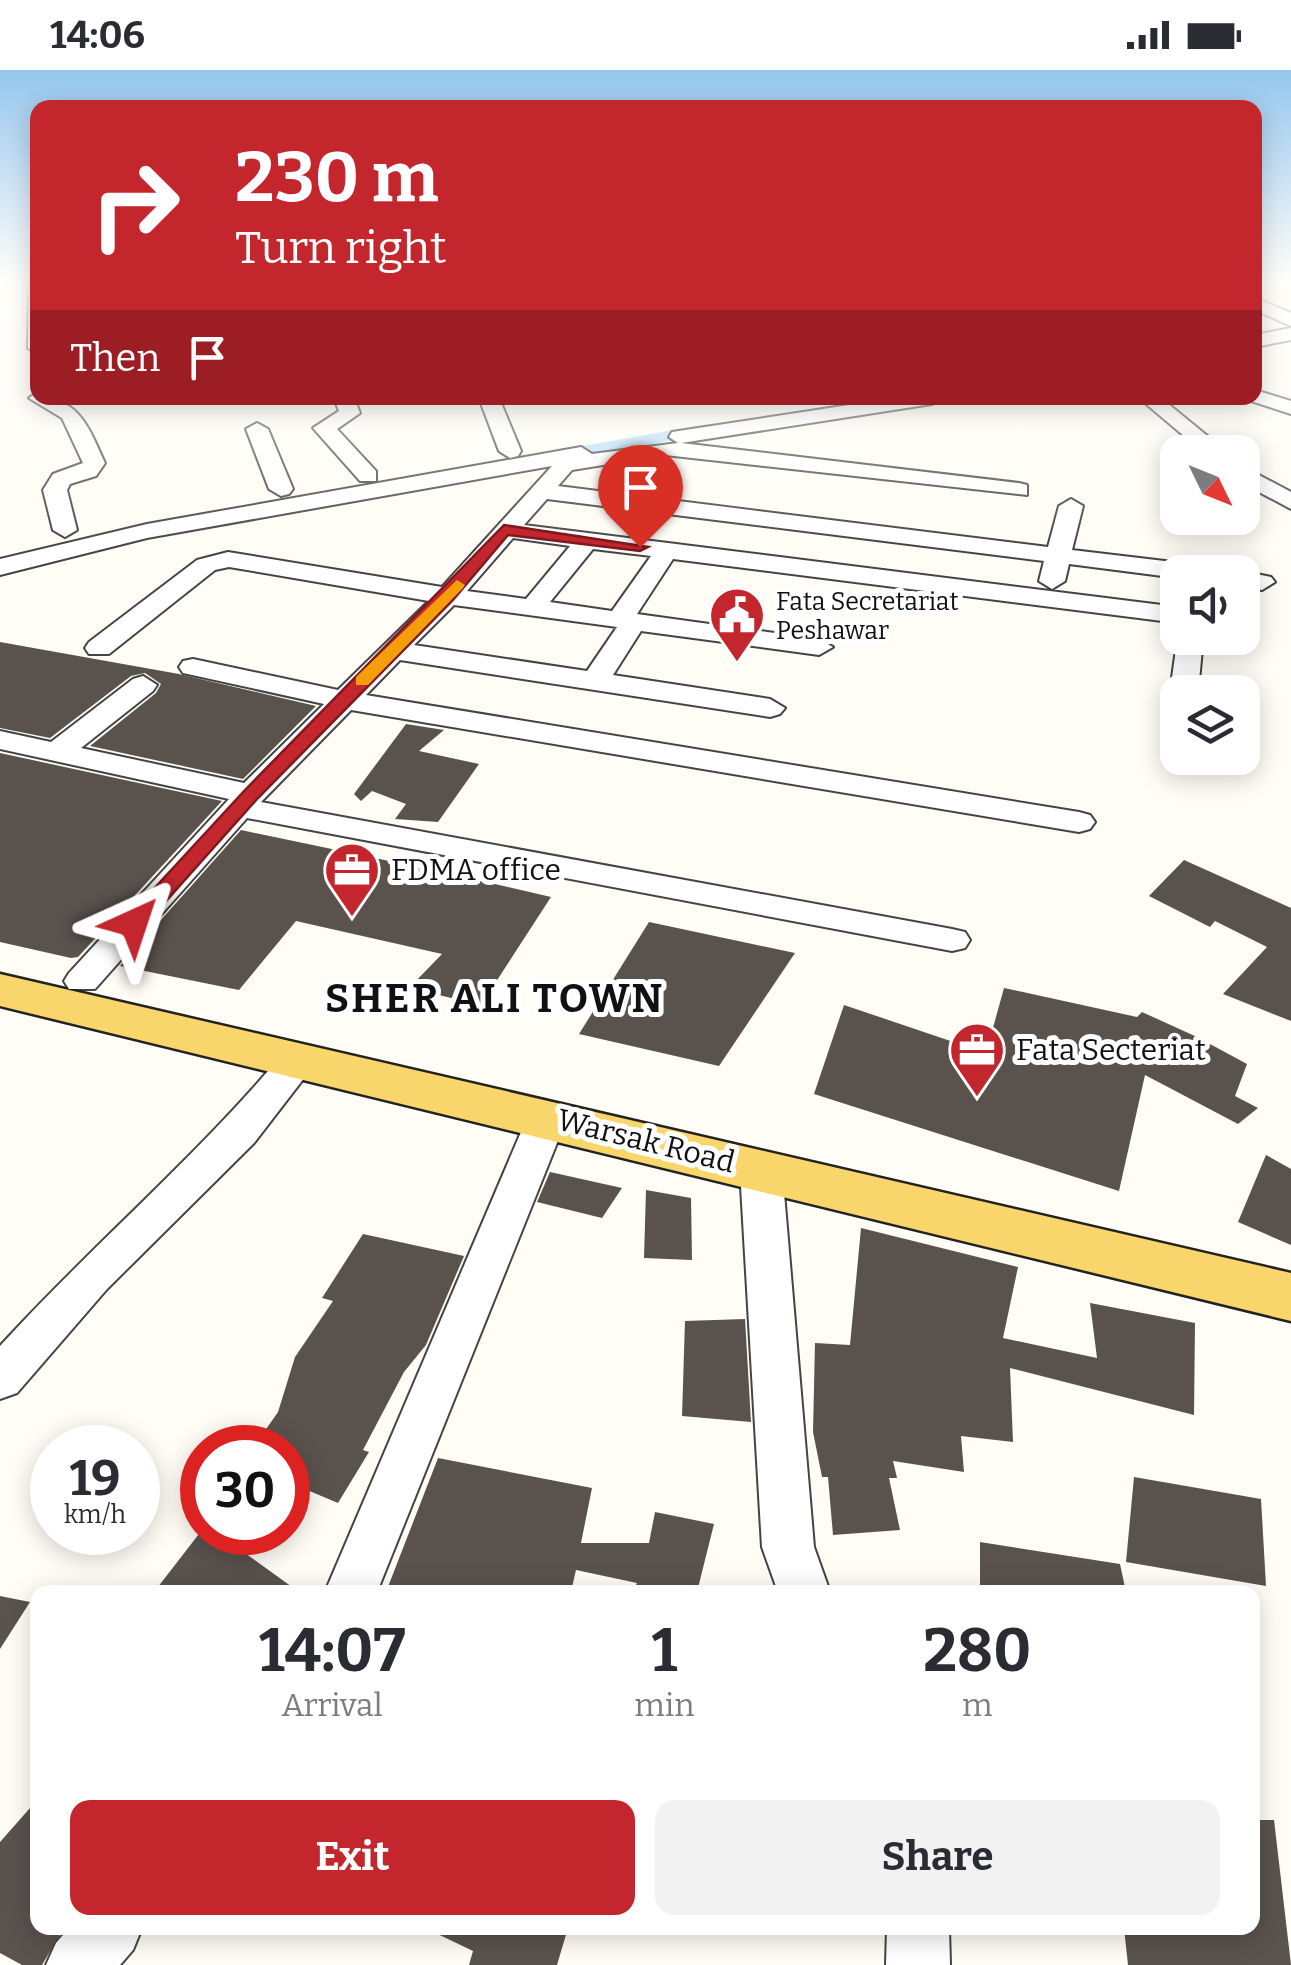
<!DOCTYPE html>
<style>
:root{--surface:#fff;--page:#f2f2f3;--text:#2b2b33;--muted:#7c7c81;--accent:#c4262e}
body{margin:0;font-family:Bitter,serif;background:var(--page);color:var(--text);height:100vh;display:flex;flex-direction:column;font-size:38px;white-space:nowrap}
*{box-sizing:border-box;margin:0}
p{font-size:32px;color:var(--muted)}
.icon{flex:none;width:55px;height:55px;fill:none;stroke:currentColor;stroke-width:2;stroke-linecap:round;stroke-linejoin:round}
.map{position:relative;flex:1;overflow:hidden}
.details{position:absolute;left:30px;top:1515px;width:1230px;height:350px;display:flex;flex-direction:column;background:var(--surface);border-radius:20px;box-shadow:0 5px 25px #0003}
.details>*{flex:none}
.hud{position:absolute;left:30px;top:30px;width:1232px;height:305px;border-radius:20px;box-shadow:0 5px 25px #0003;background:#c4262e;color:#fff;overflow:hidden}
.needle{width:65px;rotate:133deg}
.buttons{position:absolute;left:1160px;top:365px;display:grid;gap:20px}
.buttons a{display:grid;place-items:center;width:100px;height:100px;border-radius:20px;background:var(--surface);box-shadow:0 5px 25px #0003;font-size:50px}
.speed{position:absolute;left:30px;top:1355px;display:flex;gap:20px;font-size:50px;font-weight:700;text-align:center}
.speed>*{display:grid;place-content:center;width:130px;height:130px;border-radius:50%;background:var(--surface);box-shadow:0 5px 25px #0003;line-height:1}
.speed small{font-size:25px;font-weight:400}
.speed .limit{border:15px solid #d22;background:#fff;color:#111}
.pin{position:absolute;display:grid;place-items:center;width:85px;height:85px;color:#fff;margin:-102px -42px;border-radius:50% 50% 50% 0;rotate:-45deg;box-shadow:0 0 10px #0007}
.pin .icon{rotate:45deg}
.me{position:absolute;width:110px;margin:-55px;rotate:42deg;stroke-linejoin:round;filter:drop-shadow(0 0 8px #0008)}
.turn{display:flex;align-items:center;gap:35px;height:210px;padding:0 40px;font-size:45px}
.turn .icon{width:130px;height:130px;stroke-width:2.5}
.turn b{display:block;font-size:70px;line-height:85px}
.then{display:flex;align-items:center;height:95px;padding:0 40px;background:#0003;gap:20px;font-size:38px}
.eta{display:flex;justify-content:space-evenly;align-items:center;height:170px;text-align:center}
.eta b{font-size:60px;font-weight:700;line-height:70px}
.action{display:flex;gap:20px;margin-top:auto;padding:20px 40px}
.action a{flex:1;height:115px;border-radius:20px;background:var(--accent);color:#fff;font-size:40px;font-weight:700;line-height:115px;text-align:center}
.action a+a{background:var(--page);color:var(--text)}
.status{display:flex;justify-content:space-between;align-items:center;height:70px;padding:0 50px;background:var(--surface);direction:ltr}
.status svg{height:28px;fill:currentColor}
.map>svg:first-child{display:block}
.lines{fill:none;stroke-linecap:round;stroke-linejoin:round}
.canal{fill:#b9e0f7;fill-rule:evenodd}
.building{fill:#5a524d}
.minor-casing{stroke:#444;stroke-width:4}
.major-casing{stroke:#222;stroke-width:5}
.minor{fill:#fff;fill-rule:evenodd}
.major{fill:#f9d66b;fill-rule:evenodd}
.route{fill:#c4262e;stroke:#7f191e;stroke-width:2.5}
.slow{fill:#f59e0b}
.labels{text-anchor:middle;stroke-width:10;stroke-linejoin:round;paint-order:stroke}
.far-poi-label{font-size:25px;fill:#111;stroke:#fff;text-anchor:start}
.poi-label{font-size:30px;fill:#111;stroke:#fff;text-anchor:start}
.street-label{font-size:30px;fill:#111;stroke:#fff}
.district-label{font-size:40px;font-weight:bold;letter-spacing:2.5px;fill:#111;stroke:#fff}
</style>
<div class="status"><b>14:06</b><svg viewBox="0 0 49 12"><path d="M0 12V9h3v3zM5 12V6h3v6zM10 12V3h3v9zM15 12V0h3v12zM26 1h20v11H26zM47 4h2v5h-2z"/></svg></div>
<div class="map">
<svg width="1291" height="1895" viewBox="0 0 1291 1895">
<rect width="100%" height="100%" fill="#fffdf5"/>
<g class="lines">
<g class="canal">
<polygon points="868,328 902,328 823,345 815,340"/>
<polygon points="709,354 718,359 715,363 547,392 538,387 547,382"/>
</g>
</g>
<g class="building">
<polygon points="0,572 179,604 316,636 243,709 90,676 156,623 161,614 145,603 131,606 50,668 0,658"/>
<polygon points="406,654 444,660 419,681 479,694 438,752 395,749 406,734 372,721 361,731 354,724"/>
<polygon points="0,683 222,731 78,887 71,888 0,872"/>
<polygon points="241,760 461,806 551,827 481,935 409,918 442,884 296,851 239,920 120,896"/>
<polygon points="1184,790 1291,838 1291,951 1223,924 1267,877 1215,851 1210,857 1149,826"/>
<polygon points="649,852 795,883 719,996 579,964"/>
<polygon points="1004,918 1137,947 1142,942 1197,967 1247,994 1235,1026 1258,1038 1238,1054 1145,1005 1119,1121 814,1024 844,935 986,983"/>
<polygon points="1266,1085 1291,1099 1291,1175 1238,1152"/>
<polygon points="550,1102 622,1118 602,1148 537,1132"/>
<polygon points="646,1120 691,1128 692,1190 644,1188"/>
<polygon points="861,1158 1018,1197 1003,1268 1097,1288 1090,1233 1195,1253 1194,1345 1010,1298 1013,1372 961,1366 964,1402 893,1391 897,1408 889,1408 900,1460 833,1465 828,1407 822,1407 813,1362 815,1273 850,1275"/>
<polygon points="363,1164 464,1186 426,1275 404,1302 363,1380 369,1382 338,1433 288,1412 288,1378 253,1378 278,1342 295,1287 333,1231 322,1228"/>
<polygon points="745,1249 751,1352 682,1346 685,1251"/>
<polygon points="438,1388 592,1418 581,1473 649,1473 655,1442 714,1454 697,1522 633,1522 637,1513 576,1500 571,1522 386,1522"/>
<polygon points="1134,1407 1261,1429 1266,1516 1126,1492"/>
<polygon points="202,1460 216,1462 299,1522 154,1522"/>
<polygon points="980,1472 1120,1494 1126,1522 980,1522"/>
<polygon points="0,1526 30,1532 0,1579"/>
<polygon points="38,1729 38,1858 64,1858 42,1895 22,1895 0,1883 0,1772"/>
<polygon points="1252,1750 1274,1750 1291,1895 1128,1895 1124,1858 1252,1858"/>
<polygon points="425,1858 568,1858 557,1895 469,1895 473,1881"/>
</g>
<g class="lines">
<g class="minor-casing">
<g id="minor">
<polygon points="38,210 38,284 28,278 29,211"/>
<polygon points="1255,228 1291,243 1291,256 1255,240"/>
<polygon points="1291,258 1291,270 1255,277 1255,265"/>
<polygon points="1255,320 1291,331 1291,344 1248,330 1255,328"/>
<path d="M38,322V328C80,328 89,359 105,393L96,406L70,414L67,420L77,460L65,467L53,460L43,420L53,404L83,393L62,348L29,328Z"/>
<polygon points="334,328 354,328 360,343 337,359 376,401 376,411 360,411 313,358 339,341"/>
<polygon points="479,328 499,328 521,381 518,386 510,388 499,381"/>
<path d="M895,328H942L932,334L681,373L1019,413L1027,415V425L665,385L572,400L558,416L1048,477L1059,436L1071,429L1083,436L1072,480L1190,494L1203,502H1178V508L1069,494L1065,511L1052,519L1039,511L1044,491L547,429L524,455L1178,537V553L673,489L637,544L819,569L833,577L819,585L641,561L613,605L770,629L785,638L780,644L770,647L400,590L366,625L1079,742L1090,745L1095,752L1090,759L1079,762L351,640L261,732L952,859L965,862L970,870L965,878L952,881L247,748L95,919H69L64,911L69,903L229,729L0,679V661L51,672L133,609L143,606L157,615L153,621L81,678L244,713L324,634L183,603L179,597L183,591L193,589L338,620L429,531L229,497L215,500L109,584H89L85,578L89,572L197,490L228,482L442,517L552,396L147,468L0,505V489L147,454L581,377L592,384L678,373L669,367L672,362ZM513,468L570,476L526,529L467,521ZM593,479L651,486L612,541L550,532ZM454,535L617,557L587,601L414,575Z"/>
<polygon points="1139,328 1161,328 1227,382 1203,382"/>
<polygon points="257,353 268,359 293,419 289,424 281,426 269,419 246,359"/>
<polygon points="1242,396 1291,422 1291,439 1242,413"/>
<polygon points="1242,501 1271,507 1275,512 1262,520 1242,517 1242,502 1237,502"/>
<polygon points="1178,565 1203,568 1198,622 1178,622 1178,629 1170,622"/>
<path d="M299,977L313,981L318,990L254,1073L107,1219L17,1323L0,1329V1276C92,1175 198,1086 285,981Z"/>
<polygon points="547,1034 561,1038 567,1048 377,1522 325,1522 527,1048 533,1038"/>
<polygon points="761,1084 776,1088 782,1099 814,1477 830,1522 778,1522 762,1477 740,1099 746,1088"/>
<polygon points="69,1858 142,1858 133,1880 120,1895 46,1895 56,1873"/>
<polygon points="887,1858 949,1858 950,1895 886,1895"/>
</g>
</g>
<g class="major-casing">
<polygon id="major" points="0,904 1291,1203 1291,1251 0,936"/>
</g>
<use href="#minor" class="minor"/>
<use href="#major" class="major"/>
</g>
<linearGradient id="sky" x2="0" y2="1"><stop stop-color="#95c6ee"/><stop offset="0.44" stop-color="#fffefa"/><stop offset="1" stop-color="#fffefa" stop-opacity="0"/></linearGradient>
<rect width="1291" height="476" fill="url(#sky)"/>
<polygon class="route" points="504,455 648,477 640,481 508,465 453,530 258,728 142,858 127,858 127,848 245,720"/>
<polygon class="slow" points="457,510 465,515 463,518 368,615 356,615 356,607"/>
<defs>
<g id="civic-pin" transform="scale(2.875)"><path d="M0 17L-7.5 6A9.5 9.5 0 1 1 7.5 6Z" fill="#c4262e" stroke="#fff"/><path d="M-.6-6.5H3V-4.5H.6V-3L4-1V1h2V6H-6V1h2V-1L-.6-3ZM-1.2 2.5V6h2.4V2.5Z" fill="#fff"/></g>
<g id="office-pin" transform="scale(2.875)"><path d="M0 17L-7.5 6A9.5 9.5 0 1 1 7.5 6Z" fill="#c4262e" stroke="#fff"/><path d="M-6-3h4V-5.5h4V-3h4V5H-6ZM-1-4.5V-3h2v-1.5ZM-6 0V1H6V0Z" fill="#fff"/></g>
</defs>
<g fill-rule="evenodd">
<use href="#civic-pin" x="737" y="545"/>
<use href="#office-pin" x="352" y="800"/>
<use href="#office-pin" x="977" y="980"/>
</g>
<g class="labels">
<g class="far-poi-label">
<text x="776" y="540">Fata Secretariat<tspan x="776" dy="29">Peshawar</tspan></text>
</g>
<g class="poi-label">
<text x="391" y="810">FDMA office</text>
<text x="1016" y="990">Fata Secteriat</text>
</g>
<g class="street-label">
<text transform="translate(646 1071) rotate(14)" y="10">Warsak Road</text>
</g>
<g class="district-label">
<text x="495" y="942">SHER ALI TOWN</text>
</g>
</g>
</svg>
<div class="buttons">
<a><svg class="needle" viewBox="-14 -14 28 28"><path d="M0-13l5 13h-10z" fill="#e53935"/><path d="M0 13l5-13h-10z" fill="#7c7c81"/></svg></a>
<a><svg class="icon" aria-label="sound" viewBox="0 0 24 24"><path d="M4 9h4l5-4v14l-5-4H4zM17 9q2 3 0 6"/></svg></a>
<a><svg class="icon" aria-label="layers" viewBox="0 0 24 24"><path d="M12 4l9 5-9 5-9-5zM3 14l9 5 9-5"/></svg></a>
</div>
<div class="speed"><div>19<small>km/h</small></div><div class="limit">30</div></div>
<div class="pin" style="left:640px;top:477px;background:#d93025"><svg class="icon" aria-label="arrive" viewBox="0 0 24 24"><path d="M6 21V4h12l-3 4 3 4H6"/></svg></div>
<svg class="me" style="left:134px;top:853px" viewBox="-20 -20 40 40"><path d="M0-17L14 15 0 8-14 15z" fill="#c4262e" stroke="#fff" stroke-width="4"/></svg>
<div class="hud">
<div class="turn"><svg class="icon" aria-label="right" viewBox="0 0 24 24"><path d="M7 20v-9h11M14 6l5 5-5 5"/></svg><div><b>230 m</b>Turn right</div></div>
<div class="then">Then<svg class="icon" aria-label="arrive" viewBox="0 0 24 24"><path d="M6 21V4h12l-3 4 3 4H6"/></svg></div>
</div>
<section class="details">
<div class="eta">
<div><b>14:07</b><p>Arrival</p></div>
<div><b>1</b><p>min</p></div>
<div><b>280</b><p>m</p></div>
</div>
<div class="action"><a>Exit</a><a>Share</a></div>
</section>
</div>
